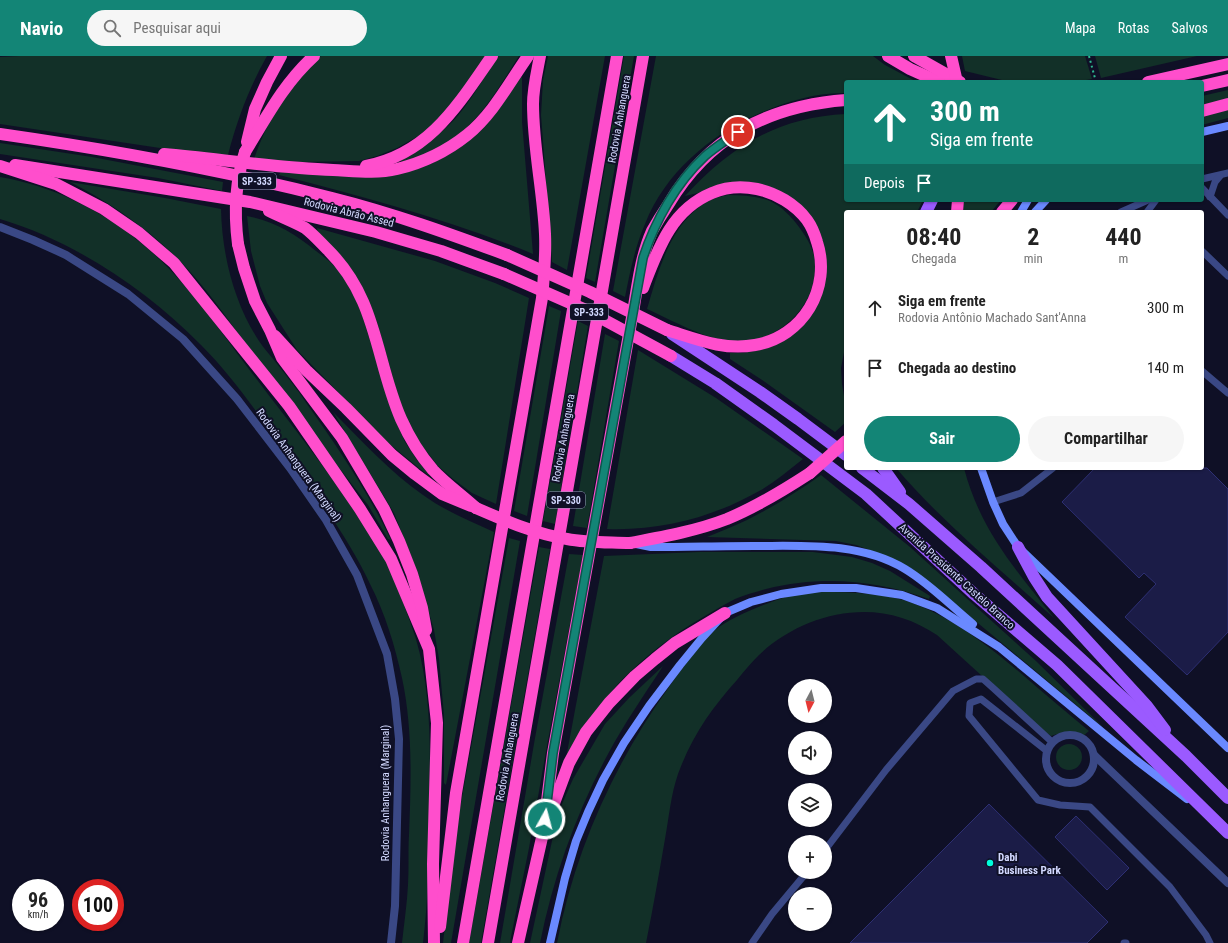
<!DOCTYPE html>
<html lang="pt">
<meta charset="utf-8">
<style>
:root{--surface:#fff;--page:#f6f6f6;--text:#222;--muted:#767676;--accent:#138576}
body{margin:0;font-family:"Roboto Condensed",sans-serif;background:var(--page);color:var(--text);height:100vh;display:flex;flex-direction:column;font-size:15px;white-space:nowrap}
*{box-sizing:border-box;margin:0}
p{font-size:13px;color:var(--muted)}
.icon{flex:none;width:22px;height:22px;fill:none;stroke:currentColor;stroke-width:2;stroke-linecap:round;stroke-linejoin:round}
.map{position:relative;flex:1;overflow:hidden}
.panel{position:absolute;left:844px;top:154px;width:360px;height:260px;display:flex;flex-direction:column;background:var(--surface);border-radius:4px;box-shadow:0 1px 3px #0004}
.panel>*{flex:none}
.hud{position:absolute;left:844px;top:24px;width:360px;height:122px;border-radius:4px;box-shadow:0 1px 3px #0004;background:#138576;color:#fff;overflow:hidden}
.needle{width:26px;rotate:187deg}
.fabs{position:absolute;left:788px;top:623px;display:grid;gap:8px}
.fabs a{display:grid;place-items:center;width:44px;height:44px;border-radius:50%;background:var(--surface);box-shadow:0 1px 3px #0004;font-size:20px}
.speed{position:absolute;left:12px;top:823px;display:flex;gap:8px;font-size:20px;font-weight:700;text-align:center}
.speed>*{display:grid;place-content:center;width:52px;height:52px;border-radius:50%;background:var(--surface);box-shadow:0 1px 3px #0004;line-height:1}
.speed small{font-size:10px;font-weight:400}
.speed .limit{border:6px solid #d22;background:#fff;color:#111}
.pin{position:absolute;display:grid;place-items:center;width:34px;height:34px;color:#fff;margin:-17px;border:2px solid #fff;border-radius:50%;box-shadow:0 1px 4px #0007}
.me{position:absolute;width:44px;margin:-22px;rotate:7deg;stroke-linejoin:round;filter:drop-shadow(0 0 3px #0008)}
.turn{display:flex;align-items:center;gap:14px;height:84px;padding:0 20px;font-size:18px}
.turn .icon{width:52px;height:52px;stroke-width:2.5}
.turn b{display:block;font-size:28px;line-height:34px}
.then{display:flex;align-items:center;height:38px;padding:0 20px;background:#0003;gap:8px;font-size:15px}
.eta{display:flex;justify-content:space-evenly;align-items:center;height:68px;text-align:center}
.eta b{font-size:24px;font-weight:700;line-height:28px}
.primary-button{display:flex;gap:8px;margin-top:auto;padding:8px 20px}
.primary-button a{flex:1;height:46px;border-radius:24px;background:var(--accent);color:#fff;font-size:16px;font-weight:700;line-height:46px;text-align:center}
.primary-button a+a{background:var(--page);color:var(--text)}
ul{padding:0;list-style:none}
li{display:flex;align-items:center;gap:12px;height:60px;padding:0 20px}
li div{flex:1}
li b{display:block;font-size:15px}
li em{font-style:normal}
header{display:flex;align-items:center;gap:24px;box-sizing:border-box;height:56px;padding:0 20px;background:var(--accent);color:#fff}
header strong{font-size:19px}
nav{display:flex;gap:22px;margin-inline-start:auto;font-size:14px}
.search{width:280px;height:36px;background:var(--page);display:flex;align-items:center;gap:10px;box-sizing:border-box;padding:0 14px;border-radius:22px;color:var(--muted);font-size:15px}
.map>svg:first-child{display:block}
.green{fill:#123028}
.building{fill:#1b1c47;stroke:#2d2f73}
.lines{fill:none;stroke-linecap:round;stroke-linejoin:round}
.path{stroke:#2fb890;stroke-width:2;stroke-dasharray:2 3;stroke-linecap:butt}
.service{stroke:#3a4885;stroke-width:7}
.minor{stroke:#3a4885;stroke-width:8}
.tertiary{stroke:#3a4885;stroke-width:8}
.secondary{stroke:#6a89ff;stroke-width:8}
.primary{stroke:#9b5aff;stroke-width:12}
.motorway{stroke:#ff4ecc;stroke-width:12}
.motorway-bridge{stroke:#ff4ecc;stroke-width:12}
.route-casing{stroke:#0c564d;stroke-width:10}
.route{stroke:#138576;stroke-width:7}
.poi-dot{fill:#00fedd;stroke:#0f1026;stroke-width:1.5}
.labels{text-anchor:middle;stroke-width:4;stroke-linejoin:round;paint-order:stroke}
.shield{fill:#0f1026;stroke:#989dbe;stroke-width:1}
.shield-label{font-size:10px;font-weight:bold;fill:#d3d9ff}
.street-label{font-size:11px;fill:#d3d9ff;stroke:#0f1026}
.poi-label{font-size:11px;font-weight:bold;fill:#d3d9ff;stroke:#0f1026;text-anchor:start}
</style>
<header>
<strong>Navio</strong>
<div class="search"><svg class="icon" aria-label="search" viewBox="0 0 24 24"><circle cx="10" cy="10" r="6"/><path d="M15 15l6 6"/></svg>Pesquisar aqui</div>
<nav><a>Mapa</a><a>Rotas</a><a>Salvos</a></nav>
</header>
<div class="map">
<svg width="1228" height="887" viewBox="0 0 1228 887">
<rect width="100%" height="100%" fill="#0f1026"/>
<g class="green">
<path d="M20,0H267C249,32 237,64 228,99L180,95L0,68V1Z"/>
<path d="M321,0H486L454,48L429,74L397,92L377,100L359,105L300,106L254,103C268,62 288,29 321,0Z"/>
<path d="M498,0H519C486,52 466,89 402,106L400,102C417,93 433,83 448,70C466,54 484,21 498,0Z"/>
<polygon points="548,0 605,0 567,214 552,206 541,59 543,24"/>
<polygon points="624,0 634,0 595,226 586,222"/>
<path d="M656,0H873L885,9L917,26H846V37C817,36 784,46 758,58C709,80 665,117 645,168C635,191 630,216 625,241L613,235Z"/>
<polygon points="962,0 1085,0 1092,23 1075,26 1010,26 965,15"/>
<polygon points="1095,0 1197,0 1101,22"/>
<path d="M522,21V66L533,198C450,164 365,141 279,119L281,115L414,114L433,107L450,98L467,86L519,22Z"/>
<polygon points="1228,34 1228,42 1202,50 1202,40"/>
<polygon points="1228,53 1228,62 1202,69 1202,60"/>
<path d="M846,58V144H923L917,156H846V286L841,312L842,328L846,352V366L835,376L765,326L730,303V297H742L761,294L778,288L802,270L826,204L785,139L713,130L698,137L685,140C730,91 778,61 846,58Z"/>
<polygon points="0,87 92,101 223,126 222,135 158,122 0,98"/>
<path d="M0,121C52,130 100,153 141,187C187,224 219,274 255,321C291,369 330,416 362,467C370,479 378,491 385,503C397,529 407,556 416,583C433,642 430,703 429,763C429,805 428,846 423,887H402C404,868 407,848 408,829C409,812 408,795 409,779C411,727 413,673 402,622C395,590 385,557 370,528C349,483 319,443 290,402C262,364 235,323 201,289C147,234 74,185 0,163Z"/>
<path d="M70,126L165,142L221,153C222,199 234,247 259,285C265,294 272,301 278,309C288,322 298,334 307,348C338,392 368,436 391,484L388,483L368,449C328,398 290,346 251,295C224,258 197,218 162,188C134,163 103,143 70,126Z"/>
<path d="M728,139C742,139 756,140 770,145C781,150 792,161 799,171C805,179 812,190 814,200C822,248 778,290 731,285C702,282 674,265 647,253C658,216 669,172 702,149C710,143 719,141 728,139Z"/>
<polygon points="964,144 1001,144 991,156 963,156"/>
<path d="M247,160C274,165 295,178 316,195C323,200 331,206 337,213C348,227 356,242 362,259L394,361L405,386L417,404L431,421L420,413L386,385L297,294L267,247L260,230L251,195Z"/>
<polygon points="317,172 435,205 495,227 529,242 496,448 472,437 453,423 438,410 416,382 401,350 377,266 318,177"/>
<polygon points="549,250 561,255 527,460 514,455"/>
<polygon points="578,265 588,270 555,468 543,465"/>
<polygon points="605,278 619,285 587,472 573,470"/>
<path d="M638,294L716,342L803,403C789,414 776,425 761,434C714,461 661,475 607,473Z"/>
<path d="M333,356C362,385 390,416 423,439C445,455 470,465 494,476L446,729L444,727V660L439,603L434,574L417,515L394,457Z"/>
<path d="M896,412H964C980,474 1016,514 1054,562C1001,514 943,467 896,412Z"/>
<path d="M821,419L910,491L1036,605L1104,672L937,533L891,502L856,489L836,485L707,481C721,475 735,470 747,464C773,451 797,436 821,419Z"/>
<polygon points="509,482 520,485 451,887 443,887 452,810 460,752"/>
<polygon points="539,491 550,493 481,887 469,887"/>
<path d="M700,496H813L852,501L872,507L890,515L930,540L929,543C876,524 822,519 766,533C756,536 745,539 735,543C719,551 705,560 690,569C664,585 639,606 618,628C598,650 582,677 566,702L604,500Z"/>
<polygon points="569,498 583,499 548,684 529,792 511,881 510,887 500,887 535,682"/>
<path d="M822,536C853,536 887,537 915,548C956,564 991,592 1024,620C1045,638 1067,657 1089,675L1083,680C1071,675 1063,676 1051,680L1037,670L937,579C926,572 915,566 902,562C853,546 796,564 759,599C751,607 744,615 737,624C711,653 692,680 678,718C671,738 669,761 665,783C659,818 653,852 646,887H557C575,794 614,708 669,631C683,611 697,590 715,574C731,561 769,546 789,540C800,537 812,537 822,536Z"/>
<path d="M663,610C644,639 624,668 608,698C576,757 553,822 540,887H530L555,771L562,748L573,723L605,668L629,642Z"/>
<circle cx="1069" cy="701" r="13"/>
</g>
<g class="building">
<polygon points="1095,412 1207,412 1228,433 1228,576 1187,619 1125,561 1156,528 1144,517 1139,522 1062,446"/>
<polygon points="989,748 1108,866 1087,887 850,887"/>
<polygon points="1076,760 1129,812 1107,834 1055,781"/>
</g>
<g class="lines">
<polyline class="path" points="1089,0 1096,26"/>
<g class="service">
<polyline points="1202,123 1228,117"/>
<polyline points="1202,132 1228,159"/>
<polyline points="1210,141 1215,126 1220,120"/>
<polyline points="1121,156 1148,144"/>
<polyline points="1147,156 1156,144"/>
<polyline points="1202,195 1228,220"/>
<polyline points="1202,315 1228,337"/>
<polyline points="993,446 1021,437 1053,412"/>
<polyline points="1047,695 981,643 970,647 969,660 1038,744 1060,749 1090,751 1170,831 1206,879 1210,887"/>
<polyline points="825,794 886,714 953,635 976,623 983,623 992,631 1052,686"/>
<polyline points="752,887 772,858 807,816"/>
<polyline points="1124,887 1126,887"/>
</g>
<g class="minor">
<circle cx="1070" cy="703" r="24"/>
<polyline points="1094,699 1228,827"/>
</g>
<polyline class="tertiary" points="0,171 33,184 66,199 128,238 183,283 237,343 290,412 326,464 357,519 387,598 395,643 399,683 395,850 391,887"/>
<g class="secondary">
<polyline points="1202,76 1228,70"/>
<polyline points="1021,156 1028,144"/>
<polyline points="1035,156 1046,144"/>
<polyline points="981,412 993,446 1003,468 1018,491 1228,692"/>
<path d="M636,488L651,491C686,491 720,490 754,490C805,490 860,486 905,513C930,528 951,550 973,568"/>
<polyline points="550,887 565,822 576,785 588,756 603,724 624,687 649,650 680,609 702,582 725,557 751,546 781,538 821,532 856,532 902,539 937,552 999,591 1136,704 1187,743"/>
</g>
<g class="primary">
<polyline points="926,156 932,144"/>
<polyline points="672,278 760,336 798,363 846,399"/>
<polyline points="671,300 715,327 774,369 866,438 974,538 1057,609 1228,777"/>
<polyline points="862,412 909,448 981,511 1186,700 1228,742"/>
<polyline points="883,412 900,436"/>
<polyline points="1018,491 1034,521 1047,541 1147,650 1165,674"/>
</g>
<g class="motorway">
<polyline points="888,0 910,13 939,26"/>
<polyline points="914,0 960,26"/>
<polyline points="1148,26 1228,8"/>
<polyline points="1202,30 1228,24"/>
<polyline points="1202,55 1228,48"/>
<path d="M0,78C112,94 223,114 332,142C392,157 450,178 507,199"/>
<polyline points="247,86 255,53 267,26 281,0"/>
<path d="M245,96C266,62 284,27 314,0"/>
<path d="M164,98C220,103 277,112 333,114C354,115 376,118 397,113C422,107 447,95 467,79C493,58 509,27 528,0"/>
<polyline points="15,109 250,146 376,176 441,195 504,218"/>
<polyline points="0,110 56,128 104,153 139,177 174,207 289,350 360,453 391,503 429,593 437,667 433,808 434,887"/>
<path d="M366,110C429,98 458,49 492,0"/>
<path d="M269,155C281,161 294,166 305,172C313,178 320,186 327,193C378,243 375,303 401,363C409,381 420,399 433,414C446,428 462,439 476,452"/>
<polyline points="957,156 958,144"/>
<polyline points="1002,156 1012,144"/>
<polyline points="238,188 244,212 255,245 270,274 282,302 342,382 384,453 399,485 412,518 422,552 426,574"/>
<path d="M643,232C658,193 671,154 712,137C726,131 742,130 757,133C776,137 795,148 807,164C812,171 815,179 817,186C832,232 803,281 755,289C724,295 696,283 667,274"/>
<polyline points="275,280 306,314 346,352 392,399 415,418 442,438 471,450"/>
<path d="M630,487C662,481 696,475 727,463C756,451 784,434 810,417"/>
<path d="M543,777L553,697L631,267C637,237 639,204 652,175C657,166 662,158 668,149C708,81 768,50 846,44"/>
<path d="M440,871L456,737L542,242C544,221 546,199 545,178C543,135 533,91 533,48C533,32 537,16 540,0"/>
<polyline points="463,887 617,0"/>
<polyline points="488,887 643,0"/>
<polyline points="518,887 543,777 569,707 586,676 609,647 635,620 655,603 675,587 725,557"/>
</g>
<g class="motorway-bridge">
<polyline points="951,0 957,26"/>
<path d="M238,188C234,157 235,126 245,96"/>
<polyline points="507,199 590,236 667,274"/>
<polyline points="504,218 586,254 671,300"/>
<polyline points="810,417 846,385"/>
<path d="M476,452C506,465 535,478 567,483C588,487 609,486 630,487"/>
</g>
</g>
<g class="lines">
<g class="route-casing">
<path id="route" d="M545,763L553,697L643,202C655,165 676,127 705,100C715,91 727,84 738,76"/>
</g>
<use href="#route" class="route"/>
</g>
<circle class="poi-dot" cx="990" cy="807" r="4"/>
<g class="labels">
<g class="shield">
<rect x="238" y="117" width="38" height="16" rx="3"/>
<rect x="570" y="248" width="38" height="16" rx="3"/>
<rect x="547" y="436" width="38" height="16" rx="3"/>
</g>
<g class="shield-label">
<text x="257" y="129">SP-333</text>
<text x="589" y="260">SP-333</text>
<text x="566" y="448">SP-330</text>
</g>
<g class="street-label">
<text transform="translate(619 63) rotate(-80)" y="4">Rodovia Anhanguera</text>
<text transform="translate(349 156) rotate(14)" y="4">Rodovia Abrão Assed</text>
<text transform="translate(563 382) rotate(-80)" y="4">Rodovia Anhanguera</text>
<text transform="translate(299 409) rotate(54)" y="4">Rodovia Anhanguera (Marginal)</text>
<text transform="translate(957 520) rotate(42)" y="4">Avenida Presidente Castelo Branco</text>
<text transform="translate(507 701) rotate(-80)" y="4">Rodovia Anhanguera</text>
<text transform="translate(385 737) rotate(-90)" y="4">Rodovia Anhanguera (Marginal)</text>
</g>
<g class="poi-label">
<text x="998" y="805">Dabi<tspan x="998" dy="13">Business Park</tspan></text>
</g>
</g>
</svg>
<div class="fabs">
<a><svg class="needle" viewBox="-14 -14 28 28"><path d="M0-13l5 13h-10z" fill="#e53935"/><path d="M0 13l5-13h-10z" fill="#767676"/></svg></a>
<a><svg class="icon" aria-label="sound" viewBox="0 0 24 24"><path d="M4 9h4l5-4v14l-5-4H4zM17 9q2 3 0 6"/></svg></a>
<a><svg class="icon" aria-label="layers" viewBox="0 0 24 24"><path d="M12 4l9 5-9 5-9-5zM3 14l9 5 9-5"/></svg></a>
<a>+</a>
<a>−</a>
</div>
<div class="speed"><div>96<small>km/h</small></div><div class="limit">100</div></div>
<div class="pin" style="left:738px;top:76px;background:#d93025"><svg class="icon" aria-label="arrive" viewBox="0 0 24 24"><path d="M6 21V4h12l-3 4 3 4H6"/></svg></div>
<svg class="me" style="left:545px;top:763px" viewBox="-20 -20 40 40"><circle r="17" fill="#138576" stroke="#fff" stroke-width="3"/><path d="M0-11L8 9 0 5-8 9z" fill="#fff"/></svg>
<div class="hud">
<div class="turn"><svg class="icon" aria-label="ahead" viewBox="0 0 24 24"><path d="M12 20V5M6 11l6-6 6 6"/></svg><div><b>300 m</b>Siga em frente</div></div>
<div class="then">Depois<svg class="icon" aria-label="arrive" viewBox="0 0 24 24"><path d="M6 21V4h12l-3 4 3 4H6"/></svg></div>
</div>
<section class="panel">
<div class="eta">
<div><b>08:40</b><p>Chegada</p></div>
<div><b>2</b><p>min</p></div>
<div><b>440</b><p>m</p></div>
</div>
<ul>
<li><svg class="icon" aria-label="ahead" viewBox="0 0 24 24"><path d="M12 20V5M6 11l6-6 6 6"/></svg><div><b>Siga em frente</b><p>Rodovia Antônio Machado Sant'Anna</p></div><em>300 m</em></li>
<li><svg class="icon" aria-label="arrive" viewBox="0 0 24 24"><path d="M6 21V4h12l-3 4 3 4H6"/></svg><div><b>Chegada ao destino</b></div><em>140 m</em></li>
</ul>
<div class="primary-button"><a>Sair</a><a>Compartilhar</a></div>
</section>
</div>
